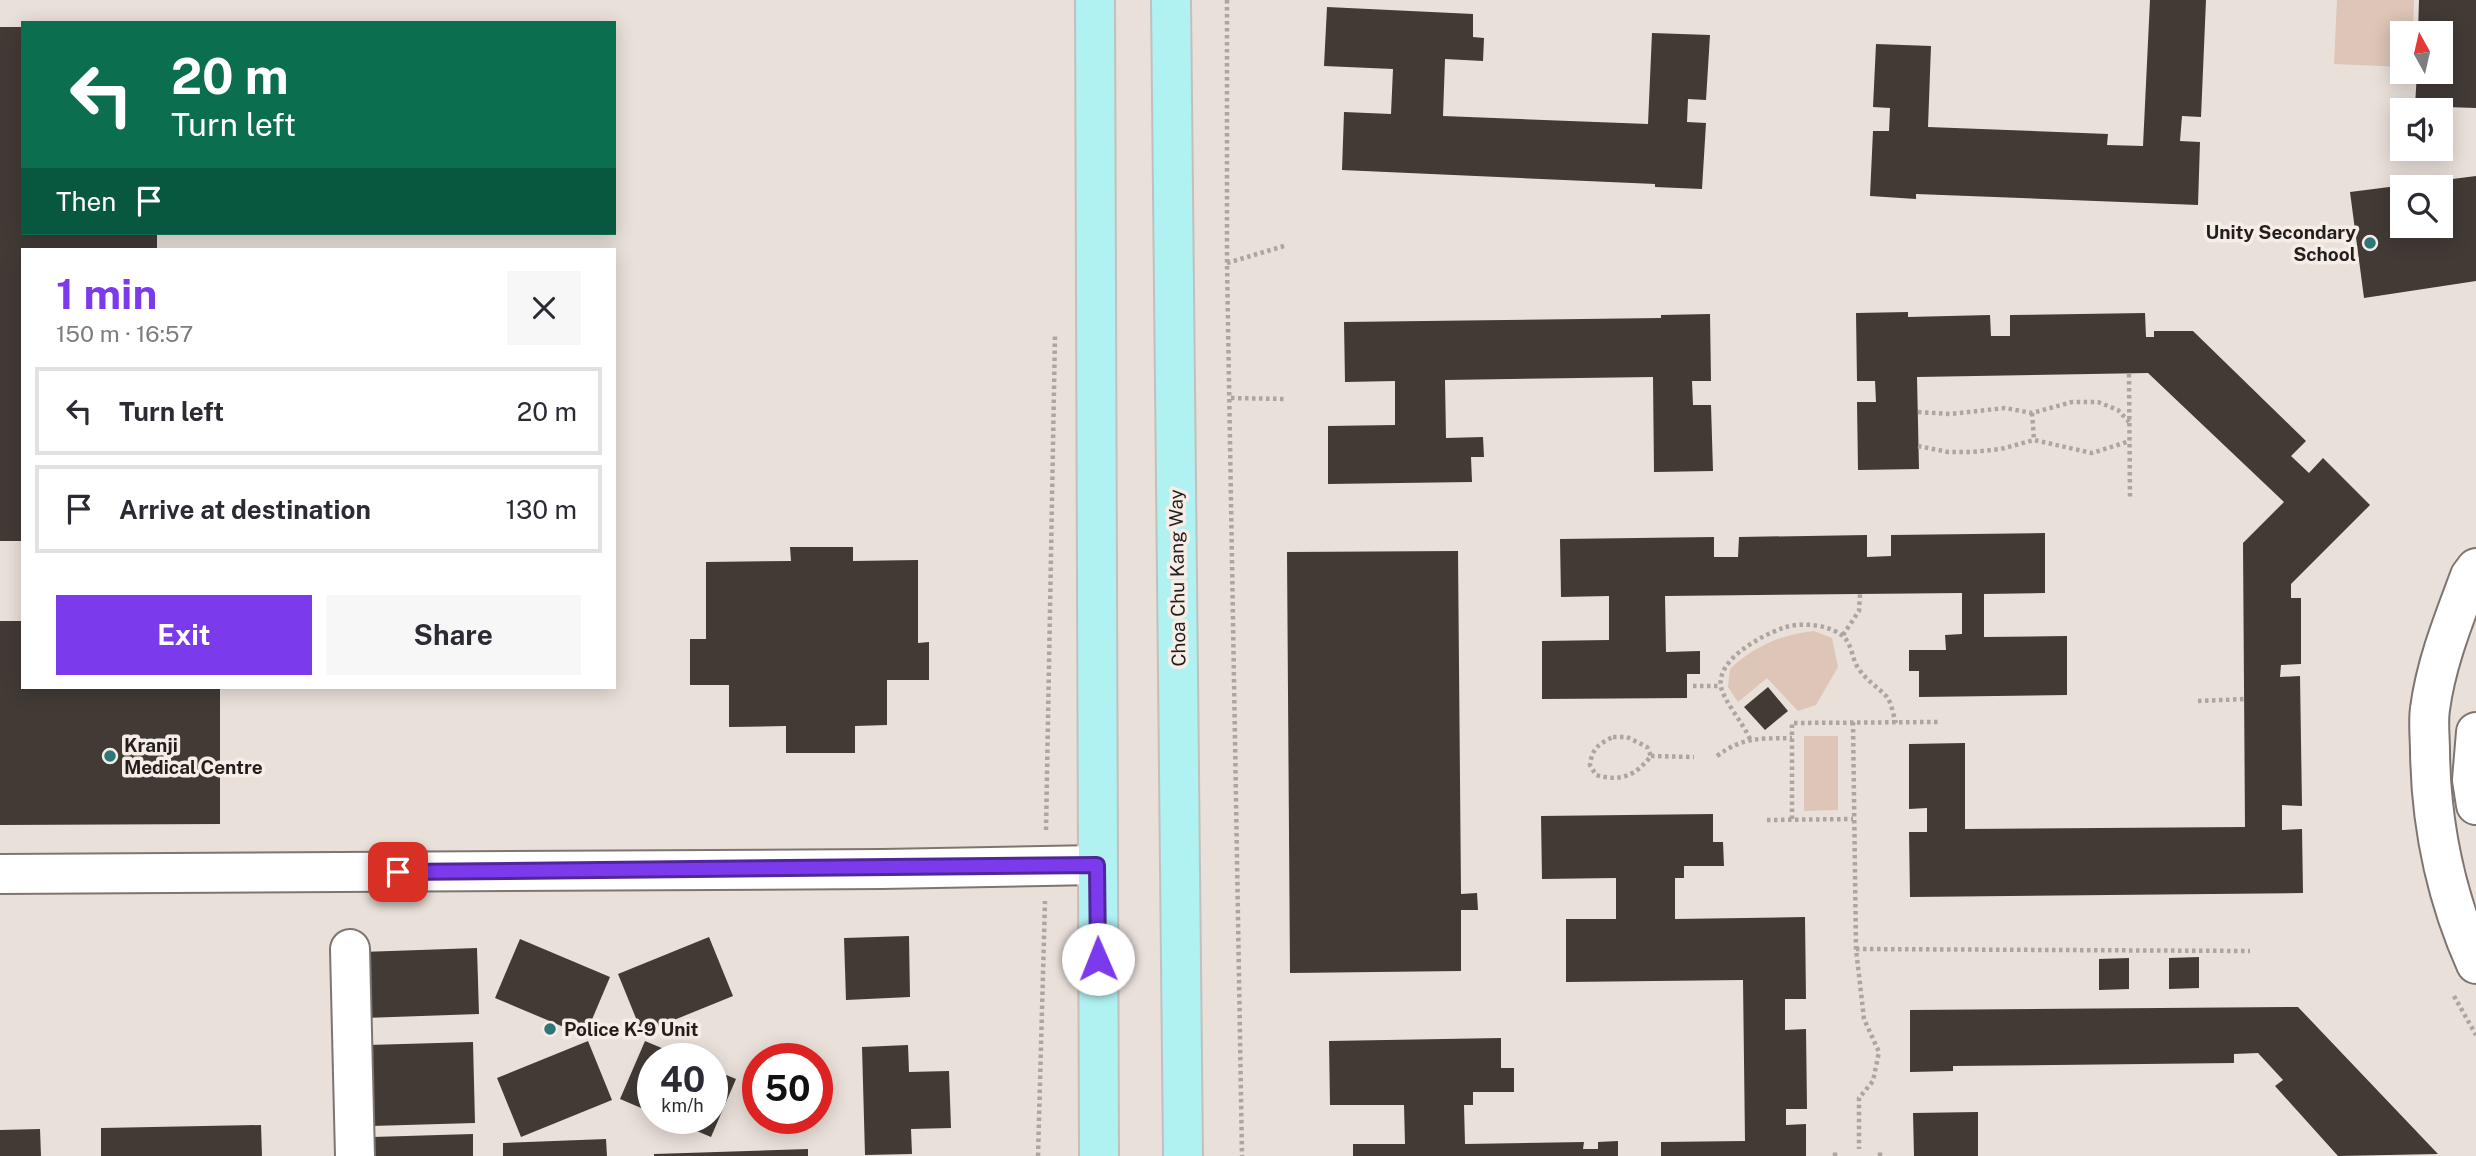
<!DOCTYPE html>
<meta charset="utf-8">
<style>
:root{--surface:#fff;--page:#f7f7f7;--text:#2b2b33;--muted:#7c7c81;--line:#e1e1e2;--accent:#7c3aed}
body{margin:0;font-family:"Public Sans",sans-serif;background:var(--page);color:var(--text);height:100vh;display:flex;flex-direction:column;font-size:26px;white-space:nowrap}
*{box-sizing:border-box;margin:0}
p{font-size:23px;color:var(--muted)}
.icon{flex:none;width:38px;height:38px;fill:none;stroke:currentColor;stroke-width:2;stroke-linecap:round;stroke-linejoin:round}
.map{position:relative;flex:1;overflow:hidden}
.details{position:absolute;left:21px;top:248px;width:595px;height:441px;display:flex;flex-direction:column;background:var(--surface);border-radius:0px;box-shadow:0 4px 18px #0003}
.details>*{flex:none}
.banner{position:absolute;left:21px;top:21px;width:595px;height:214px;border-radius:0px;box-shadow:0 4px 18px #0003;background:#0b6e4f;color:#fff;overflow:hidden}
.needle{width:46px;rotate:352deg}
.tools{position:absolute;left:2390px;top:21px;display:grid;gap:14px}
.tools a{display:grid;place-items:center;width:63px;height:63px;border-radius:0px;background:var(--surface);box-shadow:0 4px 18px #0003;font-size:35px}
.speed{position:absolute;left:637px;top:1043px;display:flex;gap:14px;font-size:35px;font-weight:700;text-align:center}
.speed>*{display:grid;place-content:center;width:91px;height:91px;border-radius:50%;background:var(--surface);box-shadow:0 4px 18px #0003;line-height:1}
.speed small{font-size:18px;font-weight:400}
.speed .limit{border:10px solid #d22;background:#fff;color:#111}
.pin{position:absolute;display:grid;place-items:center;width:60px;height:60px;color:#fff;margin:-30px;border-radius:14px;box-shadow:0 4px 10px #0006}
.me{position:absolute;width:77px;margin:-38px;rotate:359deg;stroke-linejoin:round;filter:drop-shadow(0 0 5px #0008)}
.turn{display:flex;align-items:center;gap:24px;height:147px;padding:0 35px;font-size:32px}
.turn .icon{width:91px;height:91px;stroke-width:2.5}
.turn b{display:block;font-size:49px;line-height:60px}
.then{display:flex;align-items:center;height:66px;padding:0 35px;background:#0003;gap:14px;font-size:26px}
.round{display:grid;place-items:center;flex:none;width:74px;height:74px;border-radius:0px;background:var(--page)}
.summary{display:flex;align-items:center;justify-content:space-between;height:119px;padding:0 35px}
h1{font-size:42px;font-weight:700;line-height:52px;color:var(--accent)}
.button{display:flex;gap:14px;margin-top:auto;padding:14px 35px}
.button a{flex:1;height:80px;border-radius:0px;background:var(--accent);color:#fff;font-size:28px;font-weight:700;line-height:80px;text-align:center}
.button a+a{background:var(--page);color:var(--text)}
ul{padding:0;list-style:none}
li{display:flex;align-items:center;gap:21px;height:88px;margin:0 14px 10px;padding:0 21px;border:4px solid var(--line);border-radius:0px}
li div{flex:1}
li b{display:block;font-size:26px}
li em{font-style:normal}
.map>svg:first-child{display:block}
.green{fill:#ddc5b7}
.building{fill:#423a35;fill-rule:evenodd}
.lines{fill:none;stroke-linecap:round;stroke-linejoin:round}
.minor-casing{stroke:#7d7570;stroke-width:42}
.major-casing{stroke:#c1c0bf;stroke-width:42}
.path{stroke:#ada5a0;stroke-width:4.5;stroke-dasharray:3.5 3.5;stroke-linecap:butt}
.minor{stroke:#fff;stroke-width:38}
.major{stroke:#b0f1f1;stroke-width:38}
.route-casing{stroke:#51269a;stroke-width:18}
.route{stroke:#7c3aed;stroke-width:12}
.poi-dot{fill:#2d7778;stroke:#f7ede7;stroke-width:2.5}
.labels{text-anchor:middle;stroke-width:7;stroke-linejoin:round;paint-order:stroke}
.poi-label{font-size:19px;font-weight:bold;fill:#221e1c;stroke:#f7ede7;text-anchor:start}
.street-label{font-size:19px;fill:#221e1c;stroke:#f7ede7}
</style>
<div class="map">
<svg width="2476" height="1156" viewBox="0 0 2476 1156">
<rect width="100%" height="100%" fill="#eae0da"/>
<g class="green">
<polygon points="2337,0 2414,0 2413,33 2403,33 2403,67 2334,64"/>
<path d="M1814,631L1832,638L1838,667L1816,705L1798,711L1767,678L1738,702L1728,687L1730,669C1753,647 1782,634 1814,631Z"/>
<polygon points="1804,736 1838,736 1838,810 1804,811"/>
</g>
<g class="building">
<polygon points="2150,0 2206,0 2201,117 2182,116 2180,141 2200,142 2198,205 1916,194 1916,199 1870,196 1873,131 1889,131 1890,108 1873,107 1876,44 1931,46 1928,127 2108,134 2107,145 2143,146"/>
<polygon points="2419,0 2476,0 2476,108 2415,106 2417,72 2441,72 2441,33 2418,33"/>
<polygon points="1327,7 1473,14 1473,37 1484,38 1483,61 1445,59 1443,116 1648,124 1652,33 1710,35 1706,100 1688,99 1687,122 1706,123 1702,189 1655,187 1655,184 1342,170 1344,112 1391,114 1393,69 1324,66"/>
<polygon points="0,27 23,27 23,233 157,233 157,250 23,250 23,541 0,541"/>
<path d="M2476,176V281L2364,298L2350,192ZM2403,187H2441V226H2403Z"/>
<polygon points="1908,312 1908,317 1990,315 1991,336 2010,336 2010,315 2145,313 2146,337 2154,337 2154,331 2193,331 2306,441 2291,456 2309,473 2323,458 2370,505 2291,584 2291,598 2301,598 2301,664 2281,665 2280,677 2300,676 2302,806 2282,805 2282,830 2302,829 2303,893 1910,897 1909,832 1927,832 1927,808 1909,809 1909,744 1965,743 1965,829 2245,827 2243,543 2284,502 2148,373 1917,377 1919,469 1858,470 1857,402 1876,402 1875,381 1857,381 1856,313"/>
<polygon points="1710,314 1711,381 1692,381 1693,405 1711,405 1713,471 1654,472 1653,377 1445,380 1446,438 1483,437 1484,457 1471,457 1472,482 1328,484 1328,426 1395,425 1395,381 1345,382 1344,322 1661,318 1661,315"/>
<polygon points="2045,533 2045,593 1984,594 1984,637 2067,636 2067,695 1919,697 1919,671 1909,671 1909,650 1946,650 1945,635 1962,634 1962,593 1665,596 1666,652 1700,651 1700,674 1687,674 1687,698 1542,699 1542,641 1609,640 1609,596 1561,597 1560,539 1714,537 1714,557 1738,557 1739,537 1867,535 1867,557 1891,556 1891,535"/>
<polygon points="790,547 853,547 853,561 918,560 918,643 929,642 929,680 887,680 887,725 855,726 855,753 786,753 786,726 729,727 729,685 690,685 690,639 706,639 706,562 791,561"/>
<polygon points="1458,551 1461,894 1477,893 1478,910 1461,910 1461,971 1290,973 1287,552"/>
<polygon points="0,621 23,621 23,688 220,688 220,824 0,825"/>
<polygon points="1768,687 1788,711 1765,730 1744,707"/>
<polygon points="1713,814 1713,842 1723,842 1724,866 1684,866 1684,878 1675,878 1675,919 1805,917 1806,999 1785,999 1785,1030 1806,1029 1807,1109 1786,1109 1786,1125 1806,1124 1806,1156 1661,1156 1661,1142 1745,1141 1743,980 1566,982 1566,919 1616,919 1616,878 1542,879 1541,816"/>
<polygon points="909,936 910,997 846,1000 844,938"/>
<polygon points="709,937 733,996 642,1033 618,974"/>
<polygon points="520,939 610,977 585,1036 495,998"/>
<polygon points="477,948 479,1014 364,1018 362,952"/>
<polygon points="2199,957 2199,988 2169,989 2169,958"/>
<polygon points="2129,958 2129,989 2099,990 2099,959"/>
<polygon points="2298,1007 2438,1154 2338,1156 2275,1086 2283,1080 2258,1053 2234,1054 2234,1063 1953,1066 1953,1071 1910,1072 1910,1010"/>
<polygon points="1501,1038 1501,1068 1514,1068 1514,1092 1473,1092 1473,1105 1464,1105 1465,1144 1584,1142 1583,1149 1598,1149 1598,1142 1618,1141 1618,1156 1353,1156 1353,1144 1405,1144 1404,1105 1330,1105 1329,1041"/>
<polygon points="588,1041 612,1100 521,1137 497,1078"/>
<polygon points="645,1041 688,1059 653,1059 653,1113 620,1099"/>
<polygon points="473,1042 475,1123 371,1126 368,1045"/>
<polygon points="908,1045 909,1072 949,1071 951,1128 911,1129 912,1154 865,1155 862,1047"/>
<polygon points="712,1069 736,1079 711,1137 666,1118 712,1118"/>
<polygon points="1978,1112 1978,1156 1914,1156 1913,1113"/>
<polygon points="261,1125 262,1156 101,1156 101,1128"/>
<polygon points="40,1129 41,1156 0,1156 0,1130"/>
<polygon points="473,1134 473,1156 373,1156 372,1137"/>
<polygon points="606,1139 607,1156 503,1156 503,1143"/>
<polygon points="808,1149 808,1156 654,1156 654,1154"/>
</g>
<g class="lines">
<g class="minor-casing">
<g id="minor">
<path d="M2476,568L2470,576C2454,619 2436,663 2430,709C2428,722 2430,738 2430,751C2431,825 2446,897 2476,964"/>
<polyline points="2476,732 2472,780 2476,805"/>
<polyline points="0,874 882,869 1097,865"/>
<polyline points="350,949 355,1156"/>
</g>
</g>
<g class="major-casing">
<g id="major">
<polyline points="1095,0 1099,1156"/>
<polyline points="1171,0 1183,1156"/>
</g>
</g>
<g class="path">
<polyline points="1227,0 1227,263 1242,1156"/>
<polyline points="1227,263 1284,246"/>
<polyline points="2129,374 2130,500"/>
<polyline points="1231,398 1285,399"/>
<polyline points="1918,412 1950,414 2005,408 2032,413 2072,402 2098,402 2118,410 2129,422"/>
<polyline points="2032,413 2034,440"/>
<polyline points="1918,446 1948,452 1972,452 2001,449 2034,440 2092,453 2130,441"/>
<polyline points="1843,635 1859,611 1860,594"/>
<polyline points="1693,686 1721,686"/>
<polyline points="2198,701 2244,699"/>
<polyline points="1853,722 1856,949 1864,1019 1879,1052 1873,1081 1859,1098 1859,1149"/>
<path d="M1613,737H1627L1647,747L1651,756C1635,776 1621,782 1596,775L1590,765C1592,749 1598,744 1613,737Z"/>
<path d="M1750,739C1743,723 1724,701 1721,687C1716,660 1760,636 1783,628C1800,622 1825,624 1840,634C1852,641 1851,656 1857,666C1865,680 1877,686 1887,697C1892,704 1893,715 1896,723"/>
<polyline points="1651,756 1694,757"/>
<path d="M1717,756C1744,736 1760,739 1792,738"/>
<polyline points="1792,819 1792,723 1938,722"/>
<polyline points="1767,820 1853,819"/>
<polyline points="1046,830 1055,335"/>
<polyline points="1856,949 2250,951"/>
<polyline points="2454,996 2476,1035"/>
<polyline points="1038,1156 1045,901"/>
<polyline points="1835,1156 1835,1149"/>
<polyline points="1880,1156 1880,1149"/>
</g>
<use href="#minor" class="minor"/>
<use href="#major" class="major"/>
</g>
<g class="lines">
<g class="route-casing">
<polyline id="route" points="398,872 1097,865 1098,959"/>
</g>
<use href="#route" class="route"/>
</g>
<g class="poi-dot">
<circle cx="2370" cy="243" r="7"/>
<circle cx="110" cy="756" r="7"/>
<circle cx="550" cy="1029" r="7"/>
</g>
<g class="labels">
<g class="poi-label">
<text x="2356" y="239" text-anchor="end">Unity Secondary<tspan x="2356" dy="22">School</tspan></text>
<text x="124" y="752">Kranji<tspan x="124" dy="22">Medical Centre</tspan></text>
<text x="564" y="1036">Police K-9 Unit</text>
</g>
<g class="street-label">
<text transform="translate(1177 578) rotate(-91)" y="7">Choa Chu Kang Way</text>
</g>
</g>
</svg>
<div class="tools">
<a><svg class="needle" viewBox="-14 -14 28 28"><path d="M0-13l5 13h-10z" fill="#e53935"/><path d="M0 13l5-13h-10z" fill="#7c7c81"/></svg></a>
<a><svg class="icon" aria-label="sound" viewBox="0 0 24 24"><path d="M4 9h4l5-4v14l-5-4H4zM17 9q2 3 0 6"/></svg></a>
<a><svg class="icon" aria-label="search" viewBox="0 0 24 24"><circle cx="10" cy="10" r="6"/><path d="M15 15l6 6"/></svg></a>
</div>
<div class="speed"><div>40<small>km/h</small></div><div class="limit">50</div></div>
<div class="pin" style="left:398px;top:872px;background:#d93025"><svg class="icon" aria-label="arrive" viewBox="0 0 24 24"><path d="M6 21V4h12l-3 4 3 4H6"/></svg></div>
<svg class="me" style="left:1098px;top:959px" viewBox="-20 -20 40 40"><circle r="19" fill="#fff"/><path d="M0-13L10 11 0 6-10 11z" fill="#7c3aed"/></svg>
<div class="banner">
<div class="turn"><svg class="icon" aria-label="left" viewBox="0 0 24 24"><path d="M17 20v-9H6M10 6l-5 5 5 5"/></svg><div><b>20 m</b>Turn left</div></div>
<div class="then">Then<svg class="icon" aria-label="arrive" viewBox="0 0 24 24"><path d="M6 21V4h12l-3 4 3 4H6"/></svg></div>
</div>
<section class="details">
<div class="summary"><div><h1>1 min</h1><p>150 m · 16:57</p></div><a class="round"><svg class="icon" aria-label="close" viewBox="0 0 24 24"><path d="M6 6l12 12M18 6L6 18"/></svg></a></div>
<ul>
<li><svg class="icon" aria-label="left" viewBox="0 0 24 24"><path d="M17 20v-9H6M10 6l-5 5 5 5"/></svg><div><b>Turn left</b></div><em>20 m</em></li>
<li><svg class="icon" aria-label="arrive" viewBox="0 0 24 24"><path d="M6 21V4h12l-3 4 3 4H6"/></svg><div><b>Arrive at destination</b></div><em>130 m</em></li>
</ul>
<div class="button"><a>Exit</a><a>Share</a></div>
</section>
</div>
